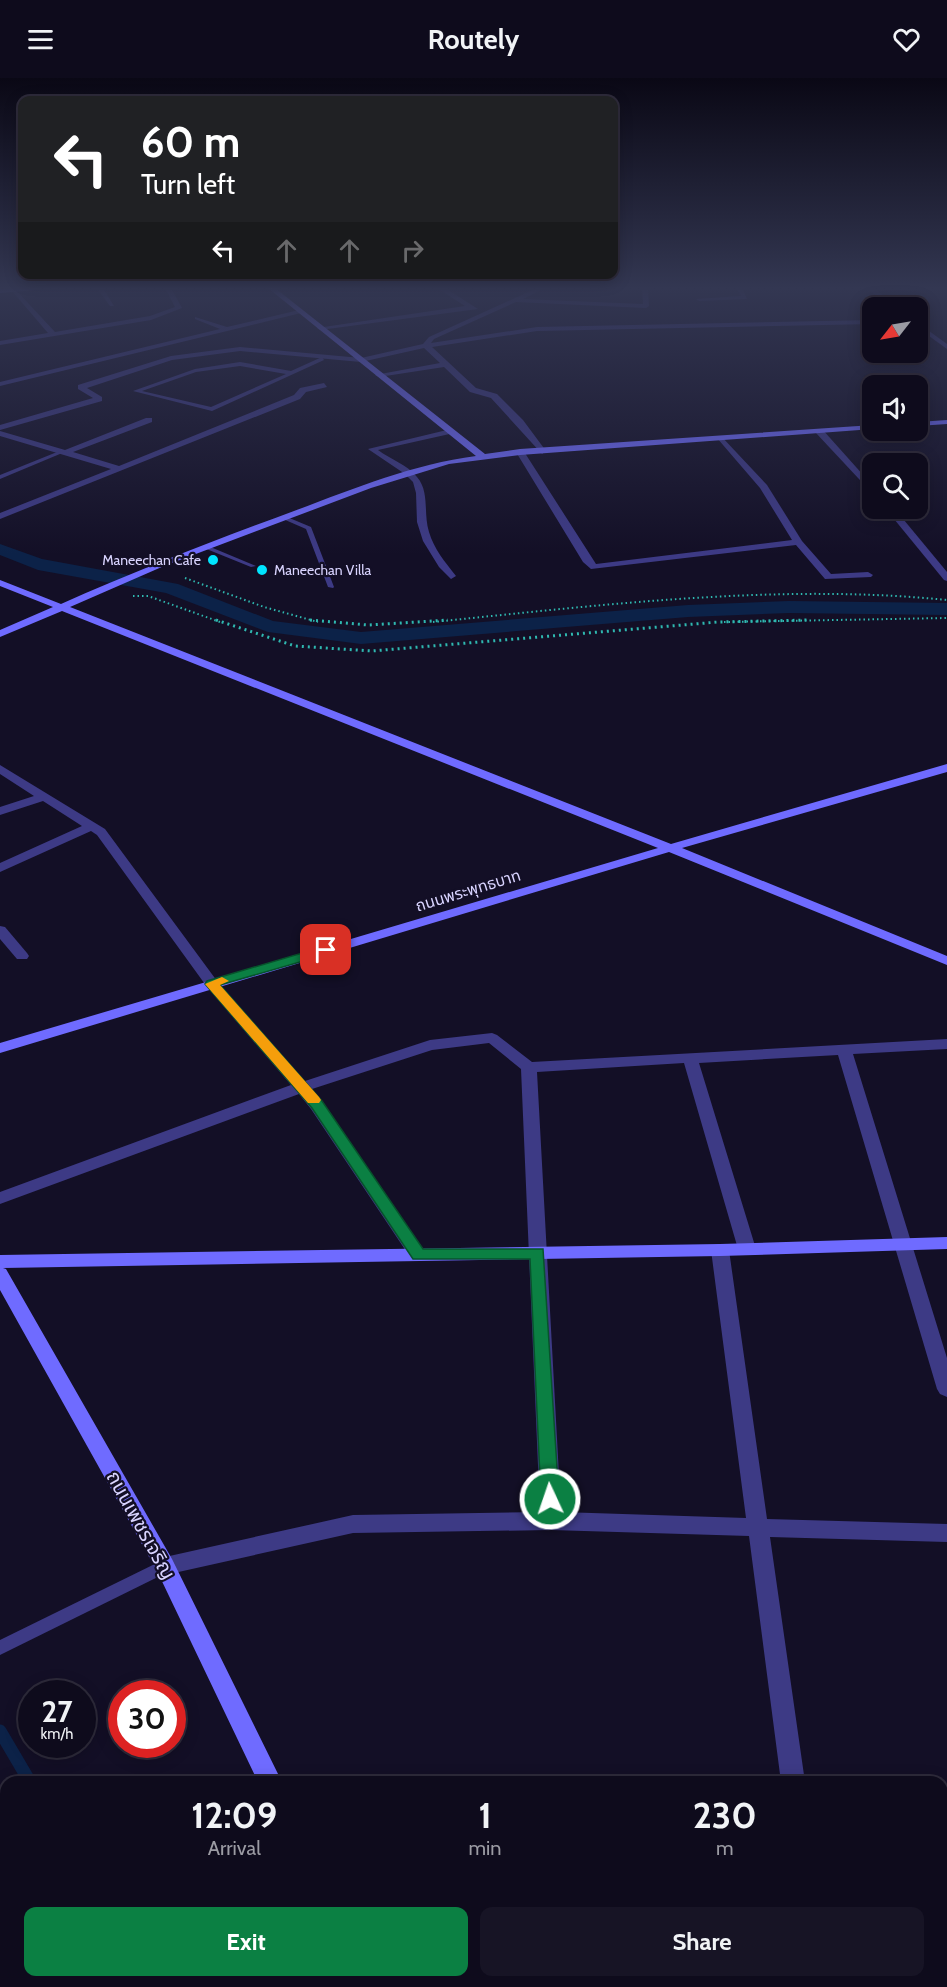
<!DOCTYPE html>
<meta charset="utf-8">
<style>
:root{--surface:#0e0b1c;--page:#171425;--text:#f1f3f6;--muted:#9b9ba3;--line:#2e2b3b;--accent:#0b8043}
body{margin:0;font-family:Cabin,"Noto Sans Thai",sans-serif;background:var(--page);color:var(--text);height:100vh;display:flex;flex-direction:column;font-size:22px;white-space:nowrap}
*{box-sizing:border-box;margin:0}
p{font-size:20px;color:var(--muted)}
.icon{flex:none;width:33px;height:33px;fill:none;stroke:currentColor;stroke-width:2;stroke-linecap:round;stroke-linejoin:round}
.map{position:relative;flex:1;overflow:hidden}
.details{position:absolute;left:0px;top:1698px;width:948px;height:212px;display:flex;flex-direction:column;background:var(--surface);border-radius:18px 18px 0 0;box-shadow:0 3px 15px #0003,0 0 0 2px var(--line)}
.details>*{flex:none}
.top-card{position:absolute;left:18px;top:18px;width:600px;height:183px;border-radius:12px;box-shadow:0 3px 15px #0003,0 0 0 2px var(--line);background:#202124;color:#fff;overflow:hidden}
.needle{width:39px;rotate:239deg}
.buttons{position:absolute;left:862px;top:219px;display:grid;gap:12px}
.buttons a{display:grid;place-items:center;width:66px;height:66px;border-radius:12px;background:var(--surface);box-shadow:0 3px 15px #0003,0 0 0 2px var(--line);font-size:30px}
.speed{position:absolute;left:18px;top:1602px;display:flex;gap:12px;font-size:30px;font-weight:700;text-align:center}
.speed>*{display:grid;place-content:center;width:78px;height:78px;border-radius:50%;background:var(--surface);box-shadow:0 3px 15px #0003,0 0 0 2px var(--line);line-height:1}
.speed small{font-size:15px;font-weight:400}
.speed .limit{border:9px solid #d22;background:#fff;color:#111}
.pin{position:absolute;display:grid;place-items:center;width:51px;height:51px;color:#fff;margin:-26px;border-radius:12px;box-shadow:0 3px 9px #0006}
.me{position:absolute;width:66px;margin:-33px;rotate:357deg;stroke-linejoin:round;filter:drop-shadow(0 0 4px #0008)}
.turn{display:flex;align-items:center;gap:21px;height:126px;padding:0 24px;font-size:27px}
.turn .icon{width:78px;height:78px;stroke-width:2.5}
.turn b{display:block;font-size:42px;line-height:51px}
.lanes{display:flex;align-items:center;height:57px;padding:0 24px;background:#0003;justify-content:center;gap:30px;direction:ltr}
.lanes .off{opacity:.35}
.eta{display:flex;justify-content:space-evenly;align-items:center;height:102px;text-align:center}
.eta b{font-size:36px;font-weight:700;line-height:42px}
.button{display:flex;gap:12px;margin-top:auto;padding:12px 24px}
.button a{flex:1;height:69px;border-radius:12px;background:var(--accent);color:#fff;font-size:24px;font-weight:700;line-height:69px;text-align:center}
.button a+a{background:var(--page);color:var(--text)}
header{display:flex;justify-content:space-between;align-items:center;height:78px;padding:0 24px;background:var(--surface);font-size:27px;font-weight:700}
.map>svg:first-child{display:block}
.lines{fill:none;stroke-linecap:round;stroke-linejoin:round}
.stream{stroke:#0c2248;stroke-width:13}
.canal{fill:#0c2248;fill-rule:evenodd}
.path-far1{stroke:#2fb8b0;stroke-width:2;stroke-dasharray:1.5 3;stroke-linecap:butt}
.path{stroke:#2fb8b0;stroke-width:3;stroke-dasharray:2 4;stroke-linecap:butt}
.lane{fill:#3d3a85;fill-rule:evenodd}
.street{fill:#3d3a85;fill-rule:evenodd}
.secondary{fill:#6f6bff;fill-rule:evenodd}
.route{fill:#0b8043;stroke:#07532c;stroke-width:1.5}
.slow{fill:#f59e0b}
.poi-dot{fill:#00e5ff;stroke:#130f26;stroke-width:2}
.labels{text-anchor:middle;stroke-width:4.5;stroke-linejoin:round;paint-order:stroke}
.far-poi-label{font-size:14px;fill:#d9d4ff;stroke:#130f26;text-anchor:end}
.street-label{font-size:16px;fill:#d9d4ff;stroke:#130f26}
.near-street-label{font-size:20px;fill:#d9d4ff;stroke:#130f26}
</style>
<header><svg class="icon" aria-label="menu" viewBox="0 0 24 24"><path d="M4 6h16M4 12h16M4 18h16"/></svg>Routely<svg class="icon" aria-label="heart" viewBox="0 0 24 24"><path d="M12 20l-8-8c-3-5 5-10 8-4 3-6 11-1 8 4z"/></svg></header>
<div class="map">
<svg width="947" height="1909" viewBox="0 0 947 1909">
<rect width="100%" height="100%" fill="#130f26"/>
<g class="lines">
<polyline class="stream" points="0,1653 30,1704"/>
<polygon class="canal" points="0,466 42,481 178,506 273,543 361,554 688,527 789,523 947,525 947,537 789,535 688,539 361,566 268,554 166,515 38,492 0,477"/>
<g class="path-far1">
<polyline points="185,500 264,529 318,544"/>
<polyline points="133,518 148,518 220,544"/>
<path d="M433,544C602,527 777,505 947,522"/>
<polyline points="724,544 947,540"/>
</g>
<g class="path">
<polyline points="216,542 295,568 372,573 718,544 810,542"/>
<polyline points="310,542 368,547 448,542"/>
</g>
<g class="lane">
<path d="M322,279L324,282L212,333L133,313L195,291L240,284L291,293ZM240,288L286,296L211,329L142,313L196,294Z"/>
<polygon points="62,372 67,373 0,401 0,397"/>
<polygon points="283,439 287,439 311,449 334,509 333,510 328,509 306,451 283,441"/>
<polygon points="204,468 208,468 256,488 251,489 204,470"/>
<polygon points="165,1481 170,1483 172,1488 170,1493 0,1577 0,1562"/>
</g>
<g class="street">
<polygon points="14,210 55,254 150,238 175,229 165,210 171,210 182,230 151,242 0,267 0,263 48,255 12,213"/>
<polygon points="97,210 103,210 114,228 110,228"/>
<polygon points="437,210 445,210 478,231 320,252 317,250 465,228"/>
<polygon points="537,210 545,210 523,221 643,226 642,210 648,210 649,228 646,230 516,224 434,261 431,265 537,249 873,242 873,246 537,253 432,269 476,310 497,316 523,342 546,373 542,376 491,320 470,314 444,289 379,299 375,297 440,285 424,270 361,284 240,273 172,282 87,310 102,319 102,323 0,352 0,347 93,320 78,311 78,307 171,278 240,269 361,280 423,266 429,259"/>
<polygon points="736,210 742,210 747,221 699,223 696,221 741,218"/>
<polygon points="867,210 874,210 898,230 890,230"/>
<polygon points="299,232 301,235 0,308 0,304 220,251 195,241 195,239 227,249"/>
<polygon points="918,245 947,266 947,271 918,250"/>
<polygon points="324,305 327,309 306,314 300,321 0,441 0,435 111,391 0,358 0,353 65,372 146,340 152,340 152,344 73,374 119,388 294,317 300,310"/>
<path d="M451,351L455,353L454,355L378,372C391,382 407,386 417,399C430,414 423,435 429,454C434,471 445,484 456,498L451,501L439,489L423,463L417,444L416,415L413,404L405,396L368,371Z"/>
<polygon points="816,351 822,351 873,408 873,416 816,355"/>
<polygon points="721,358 767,407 802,463 831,496 868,494 873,497 871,499 825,501 796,467 591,491 583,484 516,374 523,372 596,486 792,462 760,410 717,360"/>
<polygon points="885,430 894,430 947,494 947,503 944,502"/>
<polygon points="0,687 105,751 217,903 305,1003 430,962 492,955 497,957 532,984 947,961 947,971 853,976 947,1280 947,1319 940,1316 937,1311 838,977 699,985 756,1171 753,1176 747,1177 741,1176 738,1171 684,985 537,994 561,1434 746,1440 711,1172 714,1167 720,1166 726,1167 729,1172 767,1441 947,1446 947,1464 770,1459 805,1704 781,1704 749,1458 551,1452 353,1455 165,1497 158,1495 154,1488 158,1481 165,1479 353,1437 540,1434 521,991 489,965 432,972 312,1011 424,1172 427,1177 424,1182 418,1183 412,1182 311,1031 299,1016 0,1126 0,1114 291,1007 207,909 97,757 91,753 0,794 0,785 82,748 43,723 0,737 0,729 34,718 0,696"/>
<polygon points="0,848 5,849 27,875 29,878 27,881 17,881 0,861"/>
<polygon points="942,1721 947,1722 947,1746 942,1745"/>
</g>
<g class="secondary">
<polygon points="38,210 35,212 0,215 0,211"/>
<path d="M268,210H275L485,376L520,371L873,347V351L520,377L449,386L371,410L164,488L70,529L671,766L947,686V694L682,770L947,878V887L669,774L0,975V965L658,770L62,533L0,559V552L53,529L0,508V502L61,526C138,492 215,462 294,433C353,411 413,386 476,378Z"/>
<polygon points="947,342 947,346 918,348 918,344"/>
<polygon points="947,1159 947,1171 720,1178 3,1190 6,1191 172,1481 282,1704 258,1704 158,1495 0,1212 0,1177 720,1166"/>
<polygon points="352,1904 378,1904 380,1909 354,1909"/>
</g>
</g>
<linearGradient id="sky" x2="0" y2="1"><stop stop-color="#0a0815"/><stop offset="0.44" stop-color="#333752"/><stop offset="1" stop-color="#333752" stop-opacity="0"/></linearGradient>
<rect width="947" height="477" fill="url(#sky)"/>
<polygon class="route" points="326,868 333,872 331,875 220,907 322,1023 423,1171 543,1171 559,1421 556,1427 550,1429 543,1427 541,1421 530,1181 413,1181 312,1030 205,906 207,903"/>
<polygon class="slow" points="222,899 229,903 220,907 319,1019 321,1022 319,1025 308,1025 205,906"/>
<g class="poi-dot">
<circle cx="213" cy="482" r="6"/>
<circle cx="262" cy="492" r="6"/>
</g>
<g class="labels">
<g class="far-poi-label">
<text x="201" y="487">Maneechan Cafe</text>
<text x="274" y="497" text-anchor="start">Maneechan Villa</text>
</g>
<g class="street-label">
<text transform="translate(468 812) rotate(-17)" y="6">ถนนพระพุทธบาท</text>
</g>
<g class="near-street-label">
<text transform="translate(141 1447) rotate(61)" y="7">ถนนเพชรเจริญ</text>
</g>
</g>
</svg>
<div class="buttons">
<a><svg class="needle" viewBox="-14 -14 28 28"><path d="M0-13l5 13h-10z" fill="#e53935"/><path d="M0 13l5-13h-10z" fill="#9b9ba3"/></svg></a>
<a><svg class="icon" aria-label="sound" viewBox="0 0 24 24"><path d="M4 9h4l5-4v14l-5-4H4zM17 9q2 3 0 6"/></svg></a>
<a><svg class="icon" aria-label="search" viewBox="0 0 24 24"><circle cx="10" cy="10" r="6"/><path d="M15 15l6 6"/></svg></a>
</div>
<div class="speed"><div>27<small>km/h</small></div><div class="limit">30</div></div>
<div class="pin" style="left:326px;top:872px;background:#d93025"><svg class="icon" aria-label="arrive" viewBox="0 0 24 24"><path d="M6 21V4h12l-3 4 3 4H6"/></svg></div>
<svg class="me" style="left:550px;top:1421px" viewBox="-20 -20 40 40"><circle r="17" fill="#0b8043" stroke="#fff" stroke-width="3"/><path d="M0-11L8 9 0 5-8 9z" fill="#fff"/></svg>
<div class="top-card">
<div class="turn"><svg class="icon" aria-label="left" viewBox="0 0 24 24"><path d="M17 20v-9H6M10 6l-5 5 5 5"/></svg><div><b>60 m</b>Turn left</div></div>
<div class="lanes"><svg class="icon" aria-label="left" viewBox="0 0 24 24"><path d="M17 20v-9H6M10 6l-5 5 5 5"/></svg><svg class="icon off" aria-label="ahead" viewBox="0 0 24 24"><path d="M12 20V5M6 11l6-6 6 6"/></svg><svg class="icon off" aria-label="ahead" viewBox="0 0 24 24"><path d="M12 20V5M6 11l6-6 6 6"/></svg><svg class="icon off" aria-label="right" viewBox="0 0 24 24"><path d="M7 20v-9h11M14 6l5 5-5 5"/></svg></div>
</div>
<section class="details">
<div class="eta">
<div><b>12:09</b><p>Arrival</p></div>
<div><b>1</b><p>min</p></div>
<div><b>230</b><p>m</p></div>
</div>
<div class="button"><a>Exit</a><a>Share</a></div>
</section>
</div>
